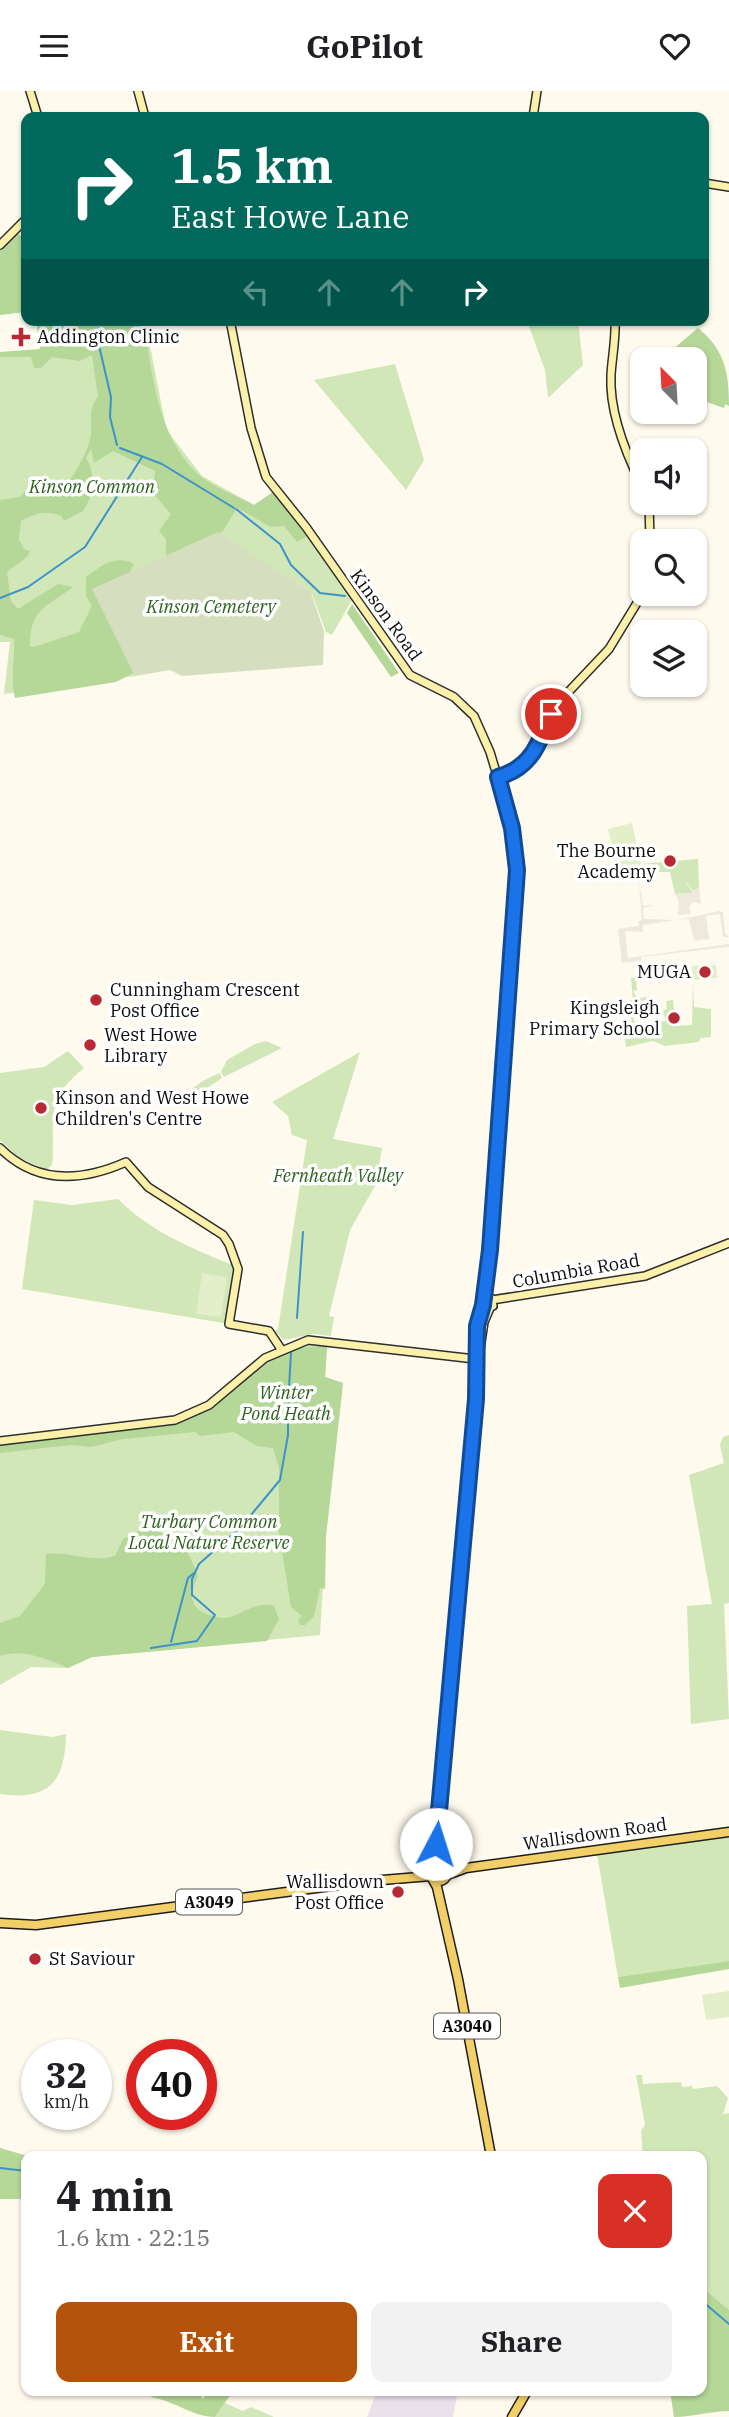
<!DOCTYPE html>
<meta charset="utf-8">
<style>
:root{--surface:#fff;--page:#f2f2f2;--text:#202124;--muted:#757577;--accent:#b45309}
body{margin:0;font-family:"IBM Plex Serif",serif;background:var(--page);color:var(--text);height:100vh;display:flex;flex-direction:column;font-size:26px;white-space:nowrap}
*{box-sizing:border-box;margin:0}
p{font-size:23px;color:var(--muted)}
.icon{flex:none;width:38px;height:38px;fill:none;stroke:currentColor;stroke-width:2;stroke-linecap:round;stroke-linejoin:round}
.map{position:relative;flex:1;overflow:hidden}
.details{position:absolute;left:21px;top:2060px;width:686px;height:245px;display:flex;flex-direction:column;background:var(--surface);border-radius:14px;box-shadow:0 2px 5px #0004}
.details>*{flex:none}
.top-card{position:absolute;left:21px;top:21px;width:688px;height:214px;border-radius:14px;box-shadow:0 2px 5px #0004;background:#00695c;color:#fff;overflow:hidden}
.needle{width:46px;rotate:336deg}
.tools{position:absolute;left:630px;top:256px;display:grid;gap:14px}
.tools a{display:grid;place-items:center;width:77px;height:77px;border-radius:14px;background:var(--surface);box-shadow:0 2px 5px #0004;font-size:35px}
.speed{position:absolute;left:21px;top:1948px;display:flex;gap:14px;font-size:35px;font-weight:700;text-align:center}
.speed>*{display:grid;place-content:center;width:91px;height:91px;border-radius:50%;background:var(--surface);box-shadow:0 2px 5px #0004;line-height:1}
.speed small{font-size:18px;font-weight:400}
.speed .limit{border:10px solid #d22;background:#fff;color:#111}
.pin{position:absolute;display:grid;place-items:center;width:60px;height:60px;color:#fff;margin:-30px;border:4px solid #fff;border-radius:50%;box-shadow:0 2px 7px #0007}
.me{position:absolute;width:77px;margin:-38px;rotate:5deg;stroke-linejoin:round;filter:drop-shadow(0 0 5px #0008)}
.turn{display:flex;align-items:center;gap:24px;height:147px;padding:0 35px;font-size:32px}
.turn .icon{width:91px;height:91px;stroke-width:2.5}
.turn b{display:block;font-size:49px;line-height:60px}
.lanes{display:flex;align-items:center;height:66px;padding:0 35px;background:#0003;justify-content:center;gap:35px;direction:ltr}
.lanes .off{opacity:.35}
.round{display:grid;place-items:center;flex:none;width:74px;height:74px;border-radius:14px;background:var(--page)}
.overview{display:flex;align-items:center;justify-content:space-between;height:119px;padding:0 35px}
h1{font-size:42px;font-weight:800;line-height:52px}
.button{display:flex;gap:14px;margin-top:auto;padding:14px 35px}
.button a{flex:1;height:80px;border-radius:14px;background:var(--accent);color:#fff;font-size:28px;font-weight:800;line-height:80px;text-align:center}
.button a+a{background:var(--page);color:var(--text)}
header{display:flex;justify-content:space-between;align-items:center;height:91px;padding:0 35px;background:var(--surface);font-size:32px;font-weight:800}
.map>svg:first-child{display:block}
.industrial{fill:#eae1eb}
.green{fill:#d1e7b8}
.forest{fill:#b5d798}
.cemetery{fill:#d5dfbf}
.pitch{fill:#e2efc9}
.plaza{fill:#ede9dc}
.lines{fill:none;stroke-linecap:round;stroke-linejoin:round}
.stream{stroke:#3d93c8;stroke-width:2}
.secondary-casing{stroke:#2e2e2e;stroke-width:10}
.primary-casing{stroke:#1d1d1d;stroke-width:11}
.secondary{stroke:#fcf1aa;stroke-width:7}
.primary{stroke:#f3cf68;stroke-width:8}
.route-casing{stroke:#114b97;stroke-width:18}
.route{stroke:#1a73e8;stroke-width:12}
.poi-dot{fill:#b72a33;stroke:#fff;stroke-width:2.5}
.labels{text-anchor:middle;stroke-width:7;stroke-linejoin:round;paint-order:stroke}
.shield{fill:#fff;stroke:#555;stroke-width:2}
.shield-label{font-size:16px;font-weight:bold;fill:#0c0c0c}
.poi-label{font-size:18px;fill:#0c0c0c;stroke:#fff;text-anchor:start}
.park-label{font-size:18px;font-style:italic;fill:#2e6120;stroke:#fff}
.street-label{font-size:18px;fill:#0c0c0c;stroke:#fff}
</style>
<header><svg class="icon" aria-label="menu" viewBox="0 0 24 24"><path d="M4 6h16M4 12h16M4 18h16"/></svg>GoPilot<svg class="icon" aria-label="heart" viewBox="0 0 24 24"><path d="M12 20l-8-8c-3-5 5-10 8-4 3-6 11-1 8 4z"/></svg></header>
<div class="map">
<svg width="729" height="2326" viewBox="0 0 729 2326">
<rect width="100%" height="100%" fill="#fefaed"/>
<polygon class="industrial" points="377,2300 458,2300 453,2326 367,2326"/>
<g class="green">
<polygon points="40,229 145,229 165,332 163,334 202,385 254,414 277,398 355,505 350,506 352,509 332,544 326,541 312,503 93,498 135,585 4,603 10,551 0,551 0,263 45,263"/>
<polygon points="578,229 583,274 548,307 545,279 527,230"/>
<polygon points="395,273 424,369 406,399 314,289"/>
<polygon points="698,768 699,796 694,800 685,790 693,802 675,803 670,781 656,781 655,774 641,773"/>
<polygon points="631,887 639,887 636,890 637,900 633,899 637,908 650,905 651,910 648,911 649,921 636,914 631,917 635,933 658,934 658,931 666,930 663,920 667,918 666,910 673,909 675,935 692,934 693,892 694,916 711,918 711,946 700,947 699,951 665,955 653,950 626,956 625,947 620,947 620,944 632,938 630,909 633,909"/>
<polygon points="266,950 282,957 224,986 221,981 227,969 255,953"/>
<path d="M68,960L84,977C47,1007 54,1022 53,1065L52,1074L46,1079L18,1066L0,1049V982L44,976Z"/>
<polygon points="360,961 333,1048 382,1057 376,1093 350,1139 329,1225 334,1226 331,1245 313,1243 284,1249 275,1240 278,1238 307,1049 292,1044 288,1025 272,1011"/>
<path d="M220,982L222,987L178,1017L176,1013C192,997 200,990 220,982Z"/>
<path d="M118,1108C150,1140 189,1156 230,1173L237,1170L229,1233L22,1198L34,1109L72,1114Z"/>
<polygon points="308,1249 328,1249 325,1286 343,1292 326,1445 320,1544 92,1566 68,1577 31,1576 0,1594 0,1350 175,1329 195,1322 265,1267"/>
<polygon points="729,1344 729,1512 724,1513 729,1628 691,1633 687,1515 712,1513 689,1384 724,1372 720,1354 723,1346"/>
<path d="M0,1639L52,1646L66,1643C65,1691 49,1710 0,1703Z"/>
<polygon points="729,1743 729,1870 618,1886 597,1763"/>
<polygon points="636,1984 642,1984 643,1993 681,1991 682,1996 692,1995 693,1998 717,1995 728,2007 723,2023 729,2022 729,2219 702,2196 702,2169 708,2163 702,2155 702,2065 643,2065 641,2040 645,2034"/>
<polygon points="225,2312 243,2320 251,2316 274,2326 215,2326"/>
</g>
<g class="forest">
<polygon points="15,140 26,149 26,221 0,224 0,154"/>
<path d="M36,229H143C153,282 156,344 198,383C213,397 236,404 254,414L275,400L307,445L297,451L284,435L271,436L237,417L223,440L166,467V448L159,440L171,423L153,402L155,380L113,360L94,372L91,358L86,367C96,383 94,405 83,420L64,430L61,425C44,419 37,422 21,430L19,448L24,458L30,460L27,466L7,481L11,510L18,518L58,493L73,496C46,517 30,516 30,556L37,555L79,541L92,515L86,505V486C101,475 115,463 134,473L127,486L135,581L116,591L15,607C10,591 15,566 14,548L0,544V409L20,406L29,395L63,398C73,387 86,364 90,349C94,331 86,321 98,306L92,264L80,270L52,266L41,277H34L31,266H0V261L40,258Z"/>
<path d="M698,237C725,259 729,282 729,315L725,313L724,317L695,307V268H642V287L632,284L639,258L672,259Z"/>
<polygon points="352,513 399,582 391,586 347,522"/>
<polygon points="327,1255 325,1286 343,1292 326,1445 325,1498 320,1497 314,1525 305,1534 300,1534 298,1529 302,1525 291,1516 279,1441 279,1377 273,1357 257,1355 234,1341 200,1345 195,1341 123,1348 91,1356 71,1354 0,1362 0,1355 176,1333 212,1315 275,1266 296,1257"/>
<path d="M145,1437C178,1445 187,1453 198,1486C188,1502 189,1518 210,1524C215,1525 222,1528 226,1527C244,1523 254,1510 274,1515L279,1528L267,1550L92,1566L68,1577C47,1568 23,1557 0,1565V1532L20,1525L45,1493L46,1463C71,1460 88,1472 115,1465L123,1448Z"/>
<polygon points="729,1870 729,1878 620,1897 618,1886"/>
<polygon points="0,2057 28,2065 26,2108 0,2108"/>
<path d="M702,2196L729,2219V2320C710,2320 693,2326 674,2326L670,2300H702Z"/>
<path d="M153,2300H198L203,2308L209,2300L231,2303L215,2326C194,2326 174,2310 151,2306Z"/>
</g>
<polygon class="cemetery" points="218,441 311,502 324,540 323,574 182,585 170,579 135,585 92,498"/>
<g class="pitch">
<polygon points="632,732 641,773 617,778 608,738"/>
<polygon points="716,874 717,887 693,889 692,875"/>
<polygon points="202,1182 227,1186 221,1226 196,1223"/>
<polygon points="729,1900 729,1926 706,1929 702,1904"/>
</g>
<g class="plaza">
<polygon points="685,790 694,800 699,796 701,813 693,811 689,816 691,823 678,824 679,811 675,803 693,802"/>
<polygon points="639,791 643,815 655,814 643,817 644,828 676,829 643,834 643,841 625,840 628,867 729,853 729,856 641,866 641,870 622,872 618,838 639,835 638,830 642,829"/>
<polygon points="719,820 723,821 725,843 729,846 723,846 720,823 706,825 709,848 694,850 689,828 678,829"/>
</g>
<g class="lines">
<g class="stream">
<polyline points="99,237 97,246 111,306 110,326 117,354"/>
<polyline points="120,357 162,373 234,417"/>
<polyline points="236,418 280,453 291,474 320,502 345,505"/>
<polyline points="0,507 28,496 85,456 142,366"/>
<polyline points="297,1227 303,1141"/>
<polyline points="288,1313 291,1262"/>
<polyline points="171,1551 188,1487 194,1482"/>
<polyline points="151,1557 197,1550 215,1524 192,1504 192,1488 199,1473 241,1436 280,1389 288,1344 288,1319"/>
<polyline points="0,2077 26,2080"/>
<polyline points="702,2210 729,2233"/>
</g>
<g class="secondary-casing">
<g id="secondary">
<polyline points="30,0 38,26"/>
<polyline points="138,0 145,26"/>
<polyline points="533,26 537,0"/>
<polyline points="704,92 729,96"/>
<polyline points="0,154 26,128"/>
<polyline points="230,229 251,337 266,386 306,436 410,584 454,606 474,625 490,661 509,724 517,779 511,885 490,1159 483,1212 487,1217 493,1215 491,1207 484,1209"/>
<path d="M615,229C616,248 612,266 611,284C609,322 626,363 642,395"/>
<polyline points="649,411 650,450"/>
<polyline points="498,686 517,680 530,669 556,614 609,558 643,502"/>
<path d="M0,1057C37,1094 83,1090 126,1071L148,1096L223,1144L229,1153L238,1178L229,1233L269,1240L281,1258"/>
<polyline points="492,1209 645,1185 729,1152"/>
<polyline points="480,1258 484,1231 490,1217"/>
<polyline points="0,1350 175,1329 209,1314 265,1267 308,1249 475,1268"/>
<polyline points="435,1761 441,1774"/>
<polyline points="433,1776 476,1308 475,1259 483,1214"/>
</g>
</g>
<g class="primary-casing">
<g id="primary">
<circle cx="439" cy="1782" r="8"/>
<polyline points="447,1784 466,1777 729,1741"/>
<polyline points="432,1787 437,1796 458,1888 491,2065"/>
<polyline points="0,1832 36,1834 370,1790 431,1785"/>
<polyline points="512,2326 527,2300"/>
</g>
</g>
<use href="#secondary" class="secondary"/>
<use href="#primary" class="primary"/>
</g>
<g class="lines">
<g class="route-casing">
<path id="route" d="M436,1753L476,1308L477,1235L483,1214L490,1159L517,779L512,737L498,686C531,677 539,653 551,623"/>
</g>
<use href="#route" class="route"/>
</g>
<g class="poi-dot">
<path d="M17.5 235.5h7v7h7v7h-7v7h-7v-7h-7v-7h7z"/>
<circle cx="670" cy="770" r="7"/>
<circle cx="705" cy="881" r="7"/>
<circle cx="96" cy="909" r="7"/>
<circle cx="674" cy="927" r="7"/>
<circle cx="90" cy="954" r="7"/>
<circle cx="41" cy="1017" r="7"/>
<circle cx="398" cy="1801" r="7"/>
<circle cx="35" cy="1868" r="7"/>
</g>
<g class="labels">
<g class="shield">
<rect x="176" y="1798.5" width="66" height="25" rx="5"/>
<rect x="434" y="1922.5" width="66" height="25" rx="5"/>
</g>
<g class="shield-label">
<text x="209" y="1817">A3049</text>
<text x="467" y="1941">A3040</text>
</g>
<g class="poi-label">
<text x="37" y="252">Addington Clinic</text>
<text x="656" y="766" text-anchor="end">The Bourne<tspan x="656" dy="21">Academy</tspan></text>
<text x="691" y="887" text-anchor="end">MUGA</text>
<text x="110" y="905">Cunningham Crescent<tspan x="110" dy="21">Post Office</tspan></text>
<text x="660" y="923" text-anchor="end">Kingsleigh<tspan x="660" dy="21">Primary School</tspan></text>
<text x="104" y="950">West Howe<tspan x="104" dy="21">Library</tspan></text>
<text x="55" y="1013">Kinson and West Howe<tspan x="55" dy="21">Children's Centre</tspan></text>
<text x="384" y="1797" text-anchor="end">Wallisdown<tspan x="384" dy="21">Post Office</tspan></text>
<text x="49" y="1874">St Saviour</text>
</g>
<g class="park-label">
<text x="92" y="402">Kinson Common</text>
<text x="211" y="522">Kinson Cemetery</text>
<text x="338" y="1091">Fernheath Valley</text>
<text x="286" y="1308">Winter<tspan x="286" dy="21">Pond Heath</tspan></text>
<text x="209" y="1437">Turbary Common<tspan x="209" dy="21">Local Nature Reserve</tspan></text>
</g>
<g class="street-label">
<text transform="translate(386 524) rotate(54)" y="6">Kinson Road</text>
<text transform="translate(576 1180) rotate(-10)" y="6">Columbia Road</text>
<text transform="translate(595 1743) rotate(-8)" y="6">Wallisdown Road</text>
</g>
</g>
</svg>
<div class="tools">
<a><svg class="needle" viewBox="-14 -14 28 28"><path d="M0-13l5 13h-10z" fill="#e53935"/><path d="M0 13l5-13h-10z" fill="#757577"/></svg></a>
<a><svg class="icon" aria-label="sound" viewBox="0 0 24 24"><path d="M4 9h4l5-4v14l-5-4H4zM17 9q2 3 0 6"/></svg></a>
<a><svg class="icon" aria-label="search" viewBox="0 0 24 24"><circle cx="10" cy="10" r="6"/><path d="M15 15l6 6"/></svg></a>
<a><svg class="icon" aria-label="layers" viewBox="0 0 24 24"><path d="M12 4l9 5-9 5-9-5zM3 14l9 5 9-5"/></svg></a>
</div>
<div class="speed"><div>32<small>km/h</small></div><div class="limit">40</div></div>
<div class="pin" style="left:551px;top:623px;background:#d93025"><svg class="icon" aria-label="arrive" viewBox="0 0 24 24"><path d="M6 21V4h12l-3 4 3 4H6"/></svg></div>
<svg class="me" style="left:436px;top:1753px" viewBox="-20 -20 40 40"><circle r="19" fill="#fff"/><path d="M0-13L10 11 0 6-10 11z" fill="#1a73e8"/></svg>
<div class="top-card">
<div class="turn"><svg class="icon" aria-label="right" viewBox="0 0 24 24"><path d="M7 20v-9h11M14 6l5 5-5 5"/></svg><div><b>1.5 km</b>East Howe Lane</div></div>
<div class="lanes"><svg class="icon off" aria-label="left" viewBox="0 0 24 24"><path d="M17 20v-9H6M10 6l-5 5 5 5"/></svg><svg class="icon off" aria-label="ahead" viewBox="0 0 24 24"><path d="M12 20V5M6 11l6-6 6 6"/></svg><svg class="icon off" aria-label="ahead" viewBox="0 0 24 24"><path d="M12 20V5M6 11l6-6 6 6"/></svg><svg class="icon" aria-label="right" viewBox="0 0 24 24"><path d="M7 20v-9h11M14 6l5 5-5 5"/></svg></div>
</div>
<section class="details">
<div class="overview"><div><h1>4 min</h1><p>1.6 km · 22:15</p></div><a class="round" style="background:#d93025;color:#fff"><svg class="icon" aria-label="close" viewBox="0 0 24 24"><path d="M6 6l12 12M18 6L6 18"/></svg></a></div>
<div class="button"><a>Exit</a><a>Share</a></div>
</section>
</div>
